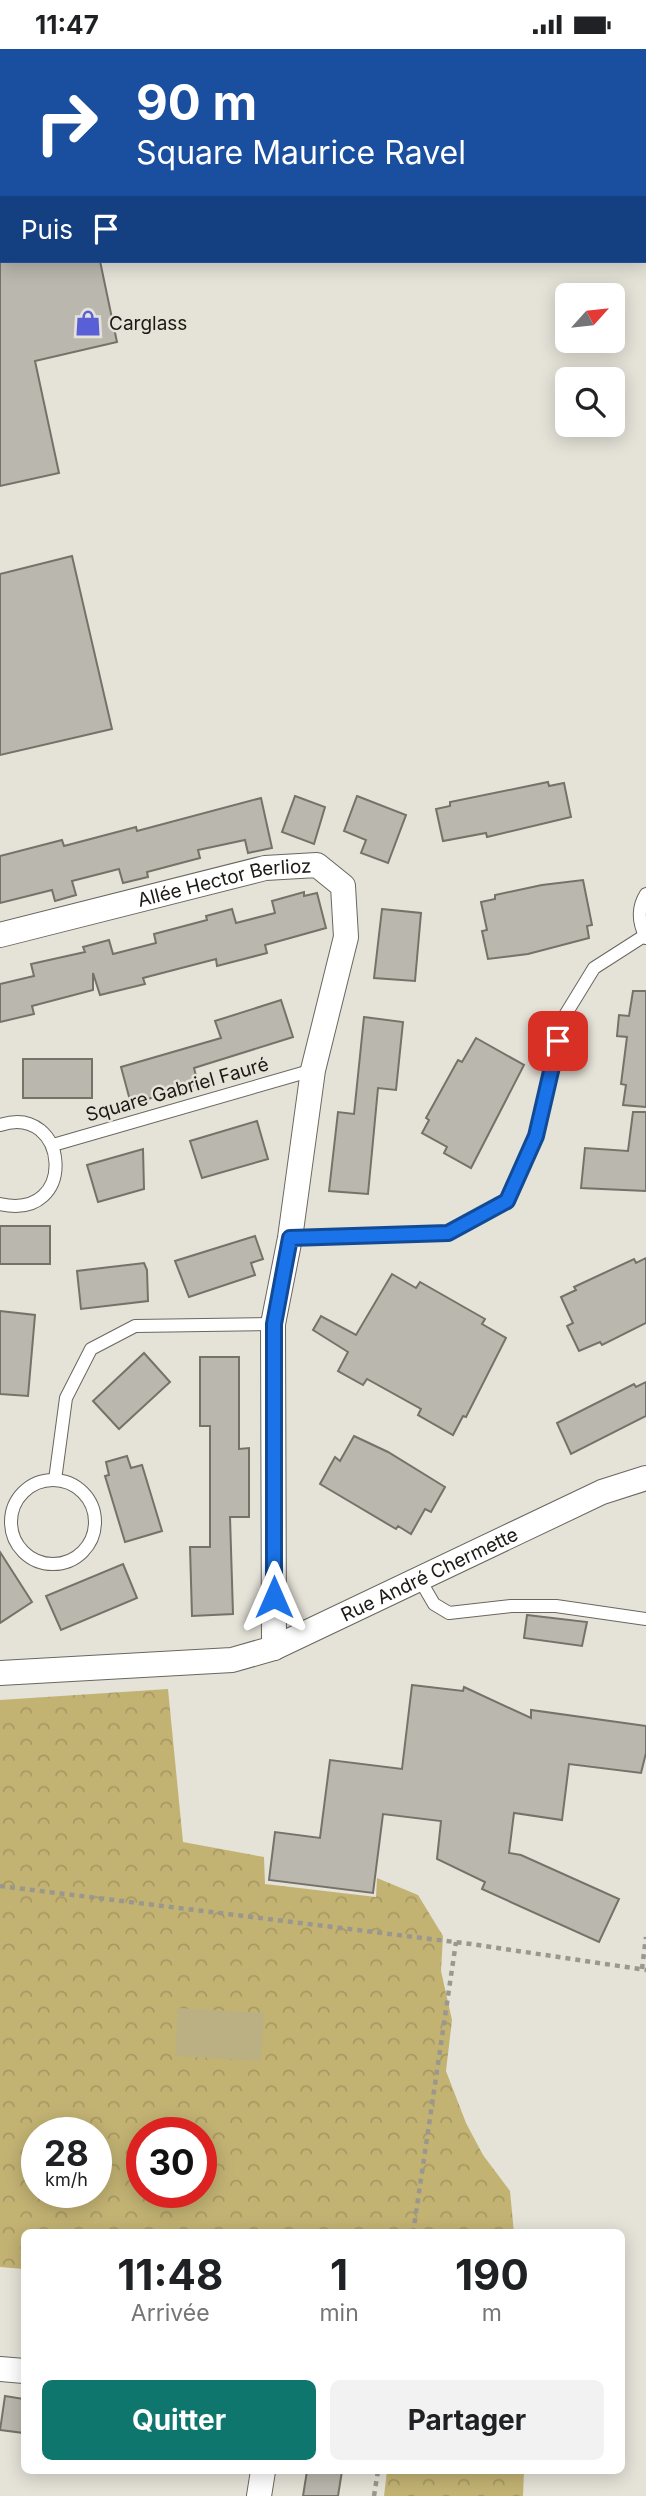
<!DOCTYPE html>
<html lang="fr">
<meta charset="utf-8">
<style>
:root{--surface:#fff;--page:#f2f2f2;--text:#202124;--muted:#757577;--accent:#0f766e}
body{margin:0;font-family:Inter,sans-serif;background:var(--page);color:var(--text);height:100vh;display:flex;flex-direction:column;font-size:26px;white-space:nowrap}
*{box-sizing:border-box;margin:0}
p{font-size:23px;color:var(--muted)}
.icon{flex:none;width:38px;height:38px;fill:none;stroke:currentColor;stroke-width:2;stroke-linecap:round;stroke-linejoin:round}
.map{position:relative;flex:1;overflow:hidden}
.details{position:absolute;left:21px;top:2180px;width:604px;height:245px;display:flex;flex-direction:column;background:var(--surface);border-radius:10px;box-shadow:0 4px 18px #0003}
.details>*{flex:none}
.guide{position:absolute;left:0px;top:0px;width:648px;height:214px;box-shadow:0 4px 18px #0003;background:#1a4fa0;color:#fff;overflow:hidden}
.needle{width:46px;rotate:63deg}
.tools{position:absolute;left:555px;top:234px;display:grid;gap:14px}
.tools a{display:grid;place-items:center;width:70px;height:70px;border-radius:10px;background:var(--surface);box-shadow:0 4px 18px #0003;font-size:35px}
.speed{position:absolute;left:21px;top:2068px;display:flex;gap:14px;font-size:35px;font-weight:700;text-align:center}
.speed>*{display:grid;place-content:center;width:91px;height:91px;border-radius:50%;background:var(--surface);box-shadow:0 4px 18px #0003;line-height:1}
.speed small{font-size:18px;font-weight:400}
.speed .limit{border:10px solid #d22;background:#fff;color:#111}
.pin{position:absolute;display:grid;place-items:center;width:60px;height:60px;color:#fff;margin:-30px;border-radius:14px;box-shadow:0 4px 10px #0006}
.me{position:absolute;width:77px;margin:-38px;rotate:0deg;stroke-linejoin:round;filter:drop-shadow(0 0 5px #0008)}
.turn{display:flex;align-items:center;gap:24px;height:147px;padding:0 21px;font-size:32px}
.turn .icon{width:91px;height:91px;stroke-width:2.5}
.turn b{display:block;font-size:49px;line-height:60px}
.then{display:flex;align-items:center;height:66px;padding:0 21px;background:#0003;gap:14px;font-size:26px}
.eta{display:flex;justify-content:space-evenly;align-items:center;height:119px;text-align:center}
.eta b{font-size:42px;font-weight:700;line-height:49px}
.cta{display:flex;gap:14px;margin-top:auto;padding:14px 21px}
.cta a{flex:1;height:80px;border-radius:10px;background:var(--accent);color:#fff;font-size:28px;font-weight:700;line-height:80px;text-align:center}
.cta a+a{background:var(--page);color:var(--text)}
.status{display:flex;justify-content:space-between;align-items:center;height:49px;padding:0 35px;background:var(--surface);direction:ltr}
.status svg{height:19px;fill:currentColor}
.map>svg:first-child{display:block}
.forest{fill:url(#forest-crowns);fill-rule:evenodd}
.park{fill:#bbb083}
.building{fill:#bab7ae;stroke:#747269;stroke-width:2}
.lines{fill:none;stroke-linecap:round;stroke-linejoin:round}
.lane-casing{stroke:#69675e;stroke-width:14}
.street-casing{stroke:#69675e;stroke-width:26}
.path{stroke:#9a978f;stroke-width:4.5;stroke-dasharray:5 5;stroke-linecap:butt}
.lane{stroke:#fff;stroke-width:12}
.street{stroke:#fff;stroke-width:24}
.route-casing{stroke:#114b97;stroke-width:18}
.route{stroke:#1a73e8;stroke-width:12}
.labels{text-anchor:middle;stroke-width:5;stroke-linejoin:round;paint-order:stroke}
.poi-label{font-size:19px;fill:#1b1a16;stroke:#e5e2d8;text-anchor:start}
.street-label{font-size:19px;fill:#1b1a16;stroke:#e5e2d8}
</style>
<div class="status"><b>11:47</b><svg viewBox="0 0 49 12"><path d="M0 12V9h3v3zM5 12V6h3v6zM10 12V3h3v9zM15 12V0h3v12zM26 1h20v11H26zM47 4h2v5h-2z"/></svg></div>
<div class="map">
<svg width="646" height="2447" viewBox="0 0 646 2447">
<defs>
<pattern id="forest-crowns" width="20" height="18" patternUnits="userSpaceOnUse" patternTransform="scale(1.75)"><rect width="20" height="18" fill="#c3b373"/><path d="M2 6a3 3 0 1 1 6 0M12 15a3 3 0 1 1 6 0" fill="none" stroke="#a79963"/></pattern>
</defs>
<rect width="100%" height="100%" fill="#e5e2d8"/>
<g class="forest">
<path d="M168,1640L183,1793L264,1808L265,1835L376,1848L377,1829L418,1846L443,1887L441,1922L452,1971L446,2022L466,2074L483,2106L510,2142L514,2184H24V2220L0,2218V1651ZM37,2084H96V2144H37ZM142,2084H201V2144H142Z"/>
<polygon points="387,2422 524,2422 523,2447 384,2447"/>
</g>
<polygon class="park" points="178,1959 264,1964 261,2012 175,2007"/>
<g class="building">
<polygon points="0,212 100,212 117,293 35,312 59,424 0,437"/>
<polygon points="72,507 112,680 0,706 0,525"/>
<polygon points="548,733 549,737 564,734 571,768 487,788 486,784 443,792 436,760 450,757 450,753"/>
<polygon points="295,747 325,758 314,795 282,783"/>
<polygon points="357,747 406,766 388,814 361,804 366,791 344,782"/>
<polygon points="261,749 272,799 248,804 245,791 198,801 200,809 147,823 148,828 123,834 119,820 72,832 76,846 55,852 52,841 0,854 0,807 62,791 64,797 136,778 137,782"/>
<polygon points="583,831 592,876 587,877 589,889 528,905 488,910 482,882 487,881 481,853 495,850 495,846 542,836"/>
<polygon points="304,843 304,847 317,844 326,879 265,896 267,904 217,917 216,910 143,929 145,935 100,946 93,924 93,941 32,957 34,965 0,973 0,935 34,927 31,915 85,903 83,898 109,891 113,905 156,894 154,885 207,871 206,867 232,860 236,874 275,864 272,852"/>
<polygon points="382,860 421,864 415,932 374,929"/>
<polygon points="633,942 646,942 646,1058 623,1056 626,1036 621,1035 627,988 617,987 619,966 629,967"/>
<polygon points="281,951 293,988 194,1019 198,1035 131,1055 121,1018 221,989 215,972"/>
<polygon points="364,968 403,973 396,1041 378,1039 368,1145 329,1142 338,1063 354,1065"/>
<polygon points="476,989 524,1016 471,1119 444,1104 447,1098 422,1084 429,1071 426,1069 458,1011 462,1013"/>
<rect x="23" y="1010" width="69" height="39"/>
<polygon points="633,1063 646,1063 646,1142 581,1139 585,1099 628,1102"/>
<polygon points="257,1072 268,1110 202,1129 190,1092"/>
<polygon points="143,1100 144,1140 98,1153 87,1116"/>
<rect x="0" y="1177" width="50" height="38"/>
<polygon points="255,1187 263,1210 251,1214 255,1226 189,1248 175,1212"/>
<polygon points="646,1209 646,1274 602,1296 600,1293 579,1302 567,1277 573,1274 561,1248 576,1241 574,1238 634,1210 636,1214"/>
<polygon points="144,1214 147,1221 148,1252 81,1260 77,1222"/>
<polygon points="392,1225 416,1239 420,1233 485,1270 482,1275 506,1289 466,1368 463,1367 453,1386 418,1366 421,1360 367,1330 363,1336 338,1322 348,1303 313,1281 321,1267 356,1286"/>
<polygon points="0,1262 35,1266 28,1347 0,1345"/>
<polygon points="144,1304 170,1333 119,1380 93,1352"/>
<polygon points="200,1308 239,1308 239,1400 249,1399 249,1468 230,1468 233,1565 192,1567 190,1498 210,1498 210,1377 200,1377"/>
<polygon points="646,1333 646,1367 571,1405 557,1374 634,1335 636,1338"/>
<polygon points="354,1387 388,1403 445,1438 431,1463 425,1460 411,1485 398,1477 396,1480 320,1435 335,1408 340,1412"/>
<polygon points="127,1407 131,1419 142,1416 162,1482 125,1493 105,1427 109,1426 106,1413"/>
<polygon points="0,1503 32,1553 0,1574"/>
<polygon points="123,1515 137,1549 61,1581 46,1547"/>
<polygon points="527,1566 587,1573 582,1597 524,1589"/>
<polygon points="412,1636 463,1642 464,1638 531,1669 531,1661 646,1677 646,1704 641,1724 569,1715 562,1771 514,1764 509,1804 521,1806 619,1850 599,1893 482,1840 485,1833 437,1810 441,1772 383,1765 373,1844 269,1831 275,1783 320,1789 330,1711 402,1720"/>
<polygon points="5,2347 24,2350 24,2384 0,2381"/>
<polygon points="307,2422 342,2422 338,2447 303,2447"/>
</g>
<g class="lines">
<g class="lane-casing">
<g id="lane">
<polyline points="15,0 15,2"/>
<path d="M646,845C637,859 639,875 646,889"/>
<path d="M0,1076C69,1053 79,1173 0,1155"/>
<polyline points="53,1096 313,1021"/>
<polyline points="290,1189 448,1184 507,1152 536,1087 564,968 594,919 644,887"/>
<circle cx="53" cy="1473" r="42"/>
<polyline points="55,1431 66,1349 91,1300 135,1277 273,1275"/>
<polyline points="420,1531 434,1555 449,1564 511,1557 556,1557 646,1570"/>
</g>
</g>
<g class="street-casing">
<g id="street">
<path id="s1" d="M0,886L265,819L317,816L343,837L346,888L313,1021L290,1189L273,1275L274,1599"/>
<path id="s2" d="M0,1624L232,1611L274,1599L602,1443L646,1429"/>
<polyline points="0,2320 24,2322"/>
<polyline points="259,2447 263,2422"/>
</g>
</g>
<g class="path">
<polyline points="0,1837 471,1895 646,1921"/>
<polyline points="642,1920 646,1888"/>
<polyline points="413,2184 456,1893"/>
<polyline points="374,2447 378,2422"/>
</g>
<use href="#lane" class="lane"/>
<use href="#street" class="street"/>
</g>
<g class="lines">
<g class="route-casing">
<polyline id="route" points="274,1548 274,1275 290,1189 448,1184 507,1152 536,1087 558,992"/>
</g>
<use href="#route" class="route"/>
</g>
<defs>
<g id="shop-bare" transform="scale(2.1)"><path d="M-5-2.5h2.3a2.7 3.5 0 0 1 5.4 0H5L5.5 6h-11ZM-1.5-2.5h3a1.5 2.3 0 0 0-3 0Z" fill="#595fd6" stroke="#e5e2d8" stroke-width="2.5" paint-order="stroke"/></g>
</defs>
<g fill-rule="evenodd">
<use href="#shop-bare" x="88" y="274"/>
</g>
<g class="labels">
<g class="poi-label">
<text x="109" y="281">Carglass</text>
</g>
<g class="street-label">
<text dy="7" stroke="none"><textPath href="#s1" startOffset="231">Allée Hector Berlioz</textPath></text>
<text transform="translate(177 1040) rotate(-16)" y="7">Square Gabriel Fauré</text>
<text dy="7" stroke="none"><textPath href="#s2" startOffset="448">Rue André Chermette</textPath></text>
</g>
</g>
</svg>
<div class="tools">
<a><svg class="needle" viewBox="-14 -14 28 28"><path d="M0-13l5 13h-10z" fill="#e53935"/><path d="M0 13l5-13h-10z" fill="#757577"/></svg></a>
<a><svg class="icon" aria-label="search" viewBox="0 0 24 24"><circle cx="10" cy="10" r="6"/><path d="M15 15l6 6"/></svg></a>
</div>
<div class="speed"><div>28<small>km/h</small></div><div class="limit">30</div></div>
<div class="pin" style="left:558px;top:992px;background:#d93025"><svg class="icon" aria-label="arrive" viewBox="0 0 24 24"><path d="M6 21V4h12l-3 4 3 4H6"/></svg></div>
<svg class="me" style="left:274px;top:1548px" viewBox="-20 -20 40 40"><path d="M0-17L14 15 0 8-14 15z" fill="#1a73e8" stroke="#fff" stroke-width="4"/></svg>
<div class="guide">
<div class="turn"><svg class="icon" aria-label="right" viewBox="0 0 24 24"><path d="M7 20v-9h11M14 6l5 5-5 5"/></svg><div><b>90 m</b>Square Maurice Ravel</div></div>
<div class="then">Puis<svg class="icon" aria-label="arrive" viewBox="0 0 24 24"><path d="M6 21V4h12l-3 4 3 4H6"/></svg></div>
</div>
<section class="details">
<div class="eta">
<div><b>11:48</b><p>Arrivée</p></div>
<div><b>1</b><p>min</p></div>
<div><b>190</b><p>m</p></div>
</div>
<div class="cta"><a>Quitter</a><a>Partager</a></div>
</section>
</div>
